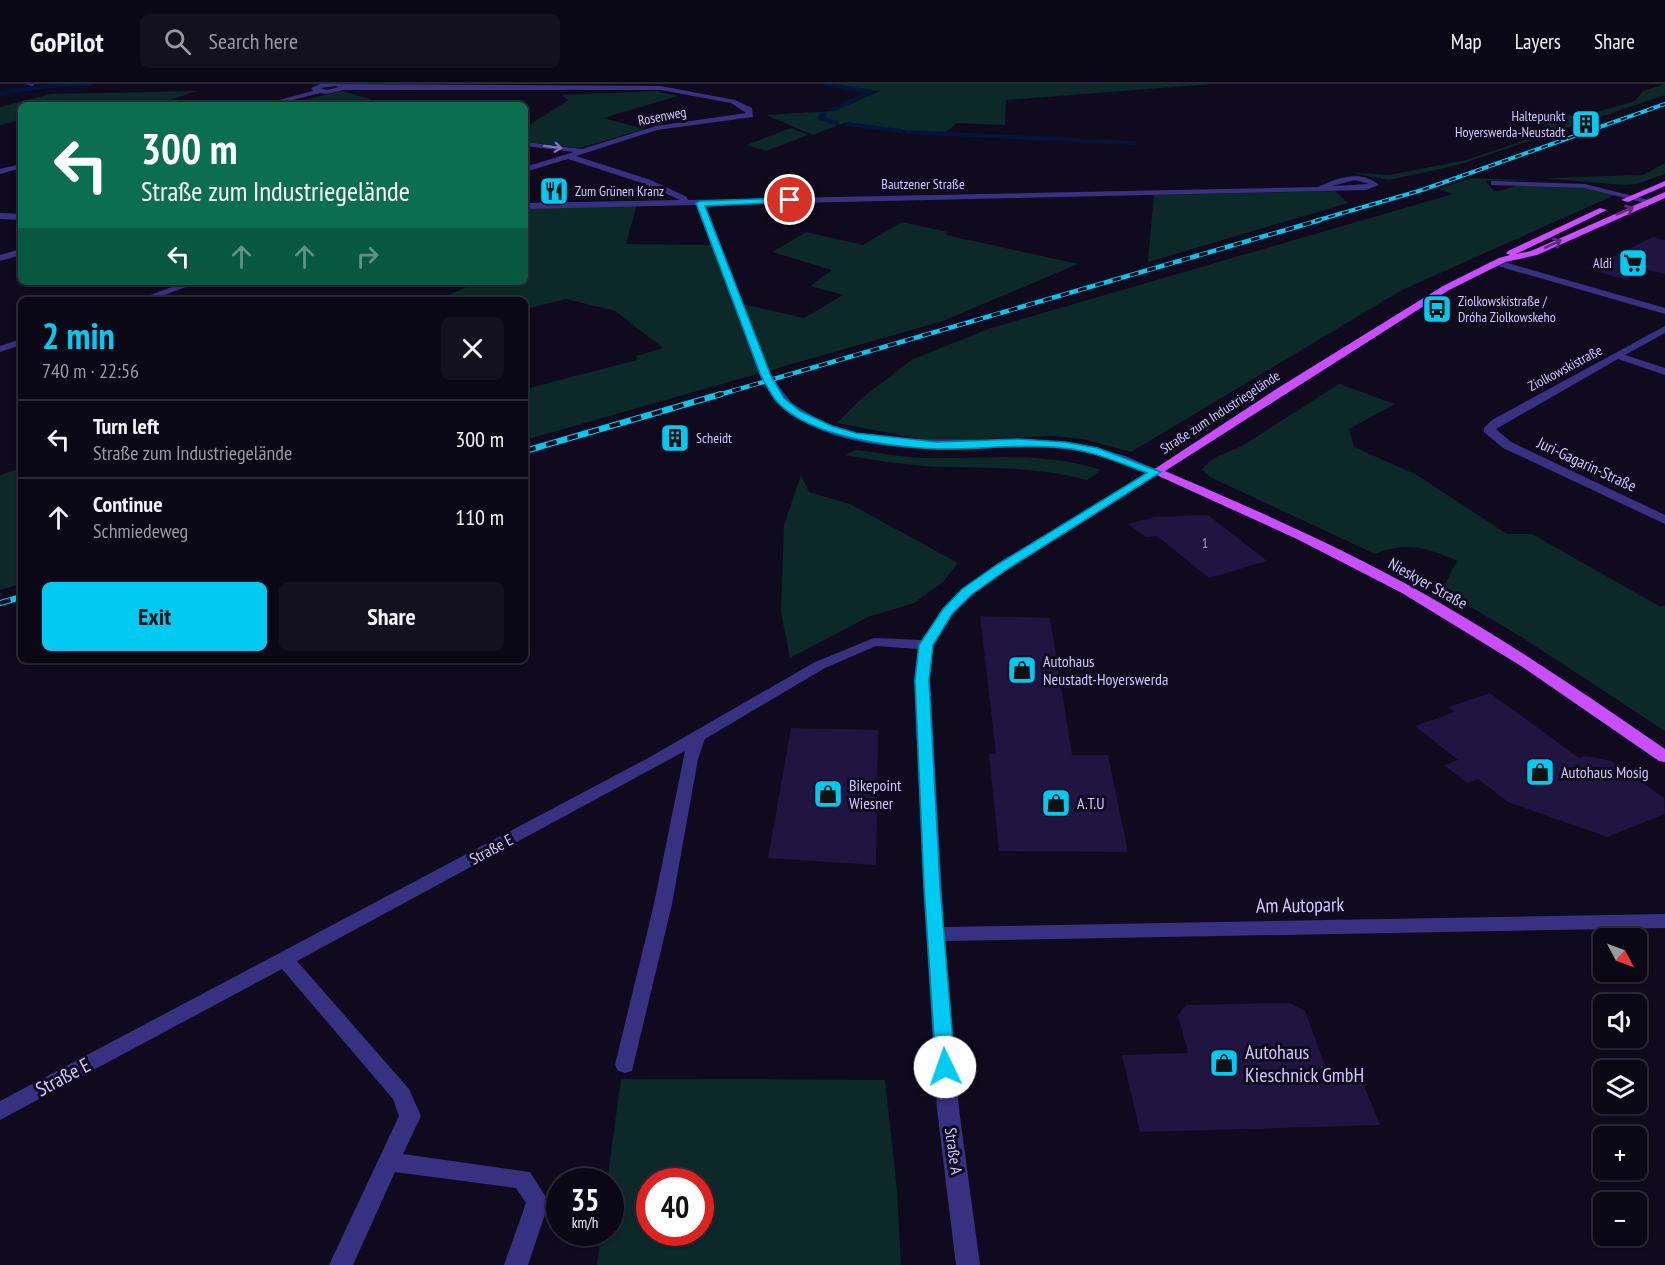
<!DOCTYPE html>
<meta charset="utf-8">
<style>
:root{--surface:#0b0816;--page:#14111f;--text:#f1f3f6;--muted:#9a9aa1;--line:#2b2935;--accent:#00caf2}
body{margin:0;font-family:"PT Sans Narrow",sans-serif;background:var(--page);color:var(--text);height:100vh;display:flex;flex-direction:column;font-size:22px;white-space:nowrap}
*{box-sizing:border-box;margin:0}
p{font-size:20px;color:var(--muted)}
.icon{flex:none;width:33px;height:33px;fill:none;stroke:currentColor;stroke-width:2;stroke-linecap:round;stroke-linejoin:round}
.map{position:relative;flex:1;overflow:hidden}
.side{position:absolute;left:18px;top:213px;width:510px;height:366px;display:flex;flex-direction:column;background:var(--surface);border-radius:9px;box-shadow:0 2px 4px #0004,0 0 0 2px var(--line)}
.side>*{flex:none}
.guide{position:absolute;left:18px;top:18px;width:510px;height:183px;border-radius:9px;box-shadow:0 2px 4px #0004,0 0 0 2px var(--line);background:#0b6e4f;color:#fff;overflow:hidden}
.needle{width:39px;rotate:131deg}
.buttons{position:absolute;left:1593px;top:844px;display:grid;gap:12px}
.buttons a{display:grid;place-items:center;width:54px;height:54px;border-radius:9px;background:var(--surface);box-shadow:0 2px 4px #0004,0 0 0 2px var(--line);font-size:30px}
.speed{position:absolute;left:546px;top:1084px;display:flex;gap:12px;font-size:30px;font-weight:700;text-align:center}
.speed>*{display:grid;place-content:center;width:78px;height:78px;border-radius:50%;background:var(--surface);box-shadow:0 2px 4px #0004,0 0 0 2px var(--line);line-height:1}
.speed small{font-size:15px;font-weight:400}
.speed .limit{border:9px solid #d22;background:#fff;color:#111}
.pin{position:absolute;display:grid;place-items:center;width:51px;height:51px;color:#fff;margin:-26px;border:3px solid #fff;border-radius:50%;box-shadow:0 2px 6px #0007}
.me{position:absolute;width:66px;margin:-33px;rotate:357deg;stroke-linejoin:round;filter:drop-shadow(0 0 4px #0008)}
.turn{display:flex;align-items:center;gap:21px;height:126px;padding:0 24px;font-size:27px}
.turn .icon{width:78px;height:78px;stroke-width:2.5}
.turn b{display:block;font-size:42px;line-height:51px}
.lanes{display:flex;align-items:center;height:57px;padding:0 24px;background:#0003;justify-content:center;gap:30px;direction:ltr}
.lanes .off{opacity:.35}
.round{display:grid;place-items:center;flex:none;width:63px;height:63px;border-radius:9px;background:var(--page)}
.head{display:flex;align-items:center;justify-content:space-between;height:102px;padding:0 24px}
h1{font-size:36px;font-weight:600;line-height:45px;color:var(--accent)}
.cta{display:flex;gap:12px;margin-top:auto;padding:12px 24px}
.cta a{flex:1;height:69px;border-radius:9px;background:var(--accent);color:#111;font-size:24px;font-weight:600;line-height:69px;text-align:center}
.cta a+a{background:var(--page);color:var(--text)}
ul{padding:0;list-style:none}
li{display:flex;align-items:center;gap:18px;height:78px;padding:0 24px;border-top:2px solid var(--line)}
li div{flex:1}
li b{display:block;font-size:22px}
li em{font-style:normal}
header{display:flex;align-items:center;gap:36px;box-sizing:border-box;height:84px;padding:0 30px;background:var(--surface);border-bottom:2px solid var(--line)}
header strong{font-size:28px}
nav{display:flex;gap:33px;margin-inline-start:auto;font-size:21px}
.search{width:420px;height:54px;background:var(--page);display:flex;align-items:center;gap:15px;box-sizing:border-box;padding:0 21px;border-radius:9px;color:var(--muted);font-size:22px}
.map>svg:first-child{display:block}
.green{fill:#0c2828;fill-rule:evenodd}
.lines{fill:none;stroke-linecap:round;stroke-linejoin:round}
.stream{stroke:#04153c;stroke-width:4}
.building{fill:#201440}
.minor{fill:#383081;fill-rule:evenodd}
.major{fill:#c84eff;fill-rule:evenodd}
.rail-far2-casing{stroke:#00caf2;stroke-width:4}
.rail-far1-casing{stroke:#00caf2;stroke-width:4.5}
.rail-casing{stroke:#00caf2;stroke-width:6}
.rail-far2{stroke:#0f0a1e;stroke-width:2;stroke-dasharray:7;stroke-linecap:butt}
.rail-far1{stroke:#0f0a1e;stroke-width:3;stroke-dasharray:9;stroke-linecap:butt}
.rail{stroke:#0f0a1e;stroke-width:4;stroke-dasharray:11;stroke-linecap:butt}
.oneway{stroke:#7d74ba}
.oneway2{stroke:#622983}
.route{fill:#00caf2;stroke:#00839d;stroke-width:1.5}
.labels{text-anchor:middle;stroke-width:6;stroke-linejoin:round;paint-order:stroke}
.far-street-label{font-size:14px;fill:#d1c7ff;stroke:#0f0a1e}
.far-poi-label{font-size:14px;fill:#d1c7ff;stroke:#0f0a1e;text-anchor:start}
.number-label{font-size:14px;fill:#a59acf}
.street-label{font-size:16px;fill:#d1c7ff;stroke:#0f0a1e}
.poi-label{font-size:16px;fill:#d1c7ff;stroke:#0f0a1e;text-anchor:start}
.near-street-label{font-size:20px;fill:#d1c7ff;stroke:#0f0a1e}
.near-poi-label{font-size:20px;fill:#d1c7ff;stroke:#0f0a1e;text-anchor:start}
</style>
<header>
<strong>GoPilot</strong>
<div class="search"><svg class="icon" aria-label="search" viewBox="0 0 24 24"><circle cx="10" cy="10" r="6"/><path d="M15 15l6 6"/></svg>Search here</div>
<nav><a>Map</a><a>Layers</a><a>Share</a></nav>
</header>
<div class="map">
<svg width="1665" height="1181" viewBox="0 0 1665 1181">
<rect width="100%" height="100%" fill="#0f0a1e"/>
<g class="green">
<polygon points="825,0 1212,0 1006,16 1005,41 957,39 942,51 844,39 813,51 766,31 834,27 880,7"/>
<polygon points="1665,0 1665,11 1458,81 1389,96 1348,88 1389,91 1466,76 1545,49 1544,41 1559,32 1594,29 1635,17 1643,7"/>
<polygon points="197,7 154,21 122,21 96,16 76,21 21,21 21,36 0,41 0,23 51,10"/>
<polygon points="343,7 376,17 360,21 282,21"/>
<polygon points="656,7 678,12 603,34 645,45 580,64 525,58 525,40 531,40 568,16 561,11"/>
<polygon points="791,44 808,51 766,67 746,61"/>
<polygon points="1665,79 1665,90 1637,100 1622,101 1545,94 1643,91"/>
<path d="M1471,94L1533,96L1485,97L1494,107C1506,107 1515,100 1526,100C1556,98 1588,104 1617,110L1402,206L1131,368L1083,355L1053,352L957,356L921,355L837,339L863,313L913,275L991,244L1453,110L1439,105Z"/>
<polygon points="1335,107 1348,119 1148,178 1154,111"/>
<polygon points="637,120 626,160 716,161 738,219 804,234 843,211 810,202 832,186 772,168 806,148 863,161 902,138 948,148 946,151 1078,180 943,237 525,356 525,305 637,276 636,272 663,264 615,227 566,215 525,225 525,216 439,216 476,198 525,198 525,122"/>
<path d="M1339,300L1395,320L1349,345L1354,363L1417,391L1507,450H1532L1659,522H1665V647L1523,554L1442,506L1457,477C1428,464 1406,457 1375,470L1210,393L1202,386C1213,369 1229,370 1245,360C1276,341 1307,320 1339,300Z"/>
<path d="M856,366C877,368 899,373 921,374C981,375 1043,367 1101,386L1087,396C1039,383 994,384 945,383C911,382 878,377 845,371Z"/>
<polygon points="21,384 21,500 0,506 0,391"/>
<polygon points="801,391 809,408 850,420 958,479 943,498 914,519 868,533 790,574 781,528 784,441"/>
<path d="M621,995L885,996L897,1106L901,1181H597L601,1149H610V1098H607ZM650,1098H700V1149H650Z"/>
</g>
<g class="lines">
<g class="stream">
<polyline points="825,0 871,8 834,25"/>
<polyline points="0,9 49,2 90,0"/>
<polyline points="825,29 820,34 837,39"/>
<polyline points="847,40 901,47"/>
<polyline points="908,48 1135,59"/>
</g>
</g>
<g class="building">
<polygon points="1653,153 1665,156 1665,190 1648,186 1627,196 1588,185"/>
<polygon points="1208,431 1267,477 1209,494 1157,452 1146,453 1128,440 1154,433"/>
<polygon points="980,532 1050,534 1072,671 1108,671 1128,768 999,767 989,670 996,670"/>
<polygon points="1490,609 1579,674 1586,672 1612,677 1664,714 1665,730 1607,753 1508,718 1478,695 1467,699 1444,681 1458,676 1415,642 1455,628 1448,623"/>
<polygon points="791,644 878,646 876,781 768,774"/>
<polygon points="1290,919 1305,927 1327,987 1358,987 1380,1041 1140,1048 1122,971 1188,969 1178,931 1186,921"/>
</g>
<g class="lines">
<g class="minor">
<polygon points="25,0 35,0 32,2"/>
<path d="M320,0L661,2L735,16L752,24L753,33L657,46L576,72L651,96L687,113L688,116L1318,103C1337,94 1361,85 1379,101L1366,106L705,121L771,292L792,319L824,339L859,350L900,355L1029,356L1076,359L1126,372L1162,388L1007,486L972,511L952,530L933,561L930,596L944,843L1665,830V844L945,857L959,1025L980,1181H956L937,1025L923,802L914,596L918,565L876,562L825,584L705,655L698,675L672,820L632,987L625,989L618,987L615,981L654,820L685,667L297,877L409,1005L421,1032L403,1070L530,1088L549,1118L528,1181H504L526,1119L516,1104L395,1088L353,1181H329L399,1032L393,1015L282,885L0,1036V1017L650,673L815,578L874,554L922,556L942,525L962,505L997,480L1147,389C1120,378 1092,367 1064,365C973,357 811,391 760,292C752,274 746,254 740,236C725,198 711,159 696,121L525,125V119L680,116L645,100L568,75L525,88V83L574,68L525,62V58L582,65L656,42L746,29L731,19L661,6H344L327,10L320,9L273,21H260L313,7L311,4ZM336,2L339,3L327,6L320,4ZM1355,96L1369,100L1332,102Z"/>
<polygon points="21,80 21,84 0,90 0,85"/>
<polygon points="1494,97 1585,100 1653,117 1649,120 1585,104 1491,101 1491,97"/>
<polygon points="0,129 21,130 21,136 0,135"/>
<polygon points="21,165 21,171 0,177 0,171"/>
<polygon points="1497,176 1665,224 1665,230 1494,181 1492,179"/>
<polygon points="185,198 199,198 151,216 137,216"/>
<polygon points="1665,242 1665,249 1625,271 1665,284 1665,291 1618,275 1496,345 1511,358 1665,431 1665,440 1503,364 1484,348 1484,344 1492,336"/>
<polygon points="21,255 21,261 0,268 0,262"/>
</g>
<g class="major">
<polygon points="1665,97 1665,102 1628,118 1621,116"/>
<path d="M1665,108V114L1537,171L1505,178L1449,206L1165,387C1249,423 1332,459 1412,503C1500,552 1583,608 1665,665V678L1659,677L1521,582L1402,509L1297,455L1150,388L1278,304L1443,202L1499,174L1510,171L1506,169L1508,167L1600,124L1607,126L1516,170L1531,167Z"/>
</g>
<g class="rail-far2-casing">
<polyline id="rail-far2" points="1315,137 1422,106 1665,20"/>
</g>
<g class="rail-far1-casing">
<polyline id="rail-far1" points="715,312 1320,136"/>
</g>
<g class="rail-casing">
<g id="rail">
<polyline points="525,367 721,310"/>
<polyline points="0,519 21,513"/>
</g>
</g>
<use href="#rail-far2" class="rail-far2"/>
<use href="#rail-far1" class="rail-far1"/>
<use href="#rail" class="rail"/>
</g>
<defs><path id="oneway-shaft" d="M-6 0H5M1.5-3L5.5 0L1.5 3" fill="none" stroke-width="1.6" stroke-linecap="round" stroke-linejoin="round" transform="scale(1.5)"/></defs>
<use class="oneway" href="#oneway-shaft" transform="translate(553 63) rotate(7)"/>
<g class="oneway2">
<use href="#oneway-shaft" transform="translate(1625 127) rotate(-23)"/>
<use href="#oneway-shaft" transform="translate(1553 160) rotate(-25)"/>
</g>
<path class="route" d="M790,114L793,116L792,118L705,122L771,292L784,314L800,327L832,342L856,349L937,358L1018,355L1065,358L1098,364L1161,388L1006,486L971,511L952,530L933,561L929,596L940,802L955,983L952,989L945,991L939,989L936,983L924,802L915,596L919,561L943,525L962,505L998,480L1147,389C1120,379 1093,367 1064,364C1021,359 979,366 937,365C891,363 811,353 778,319C771,312 766,300 761,292L696,119L700,117Z"/>
<defs>
<g id="building-square" transform="scale(1.5)"><rect x="-9" y="-9" width="18" height="18" rx="4" fill="#00caf2" stroke="#0f0a1e"/><path d="M-4-6H4V6H1V3H-1V6H-4ZM-2.5-4.3h1.7v1.8h-1.7ZM.8-4.3h1.7v1.8H.8ZM-2.5-1h1.7V.8h-1.7ZM.8-1h1.7V.8H.8Z" fill="#111"/></g>
<g id="restaurant-square" transform="scale(1.5)"><rect x="-9" y="-9" width="18" height="18" rx="4" fill="#00caf2" stroke="#0f0a1e"/><path d="M-5-6h1v4h1v-4h1v4h1v-4h1v5L-1.5 .5V6h-2V.5L-5-1ZM5-6V6H3V1.5H1.5Q1.5-4 5-6Z" fill="#111"/></g>
<g id="supermarket-square" transform="scale(1.5)"><rect x="-9" y="-9" width="18" height="18" rx="4" fill="#00caf2" stroke="#0f0a1e"/><path d="M-6-5.5h2.5l.6 2H6L4.5 2H-2.5L-4.4-4H-6ZM-1.5 3.2a1.3 1.3 0 1 0 .1 0ZM3 3.2a1.3 1.3 0 1 0 .1 0Z" fill="#111"/></g>
<g id="bus-square" transform="scale(1.5)"><rect x="-9" y="-9" width="18" height="18" rx="4" fill="#00caf2" stroke="#0f0a1e"/><path d="M-5-6H5V4H4V6H2V4H-2V6H-4V4H-5ZM-3.5-4V0h7V-4ZM-3.5 1.2v1.5H-2V1.2ZM2 1.2v1.5H3.5V1.2Z" fill="#111"/></g>
<g id="shop-square" transform="scale(1.5)"><rect x="-9" y="-9" width="18" height="18" rx="4" fill="#00caf2" stroke="#0f0a1e"/><path d="M-5-2.5h2.3a2.7 3.5 0 0 1 5.4 0H5L5.5 6h-11ZM-1.5-2.5h3a1.5 2.3 0 0 0-3 0Z" fill="#111"/></g>
</defs>
<g fill-rule="evenodd">
<use href="#building-square" x="1586" y="40"/>
<use href="#restaurant-square" x="554" y="107"/>
<use href="#supermarket-square" x="1633" y="179"/>
<use href="#bus-square" x="1437" y="225"/>
<use href="#building-square" x="675" y="354"/>
<use href="#shop-square" x="1022" y="586"/>
<use href="#shop-square" x="1540" y="688"/>
<use href="#shop-square" x="828" y="710"/>
<use href="#shop-square" x="1056" y="719"/>
<use href="#shop-square" x="1224" y="979"/>
</g>
<g class="labels">
<g class="far-street-label">
<text transform="translate(662 32) rotate(-11)" y="5">Rosenweg</text>
<text x="923" y="105">Bautzener Straße</text>
<text transform="translate(1565 284) rotate(-28)" y="5">Ziolkowskistraße</text>
<text transform="translate(1220 328) rotate(-33)" y="5">Straße zum Industriegelände</text>
</g>
<g class="far-poi-label">
<text x="1565" y="37" text-anchor="end">Haltepunkt<tspan x="1565" dy="16">Hoyerswerda-Neustadt</tspan></text>
<text x="575" y="112">Zum Grünen Kranz</text>
<text x="1612" y="184" text-anchor="end">Aldi</text>
<text x="1458" y="222">Ziolkowskistraße /<tspan x="1458" dy="16">Dróha Ziolkowskeho</tspan></text>
<text x="696" y="359">Scheidt</text>
</g>
<g class="number-label">
<text x="1205" y="464">1</text>
</g>
<g class="street-label">
<text transform="translate(1587 380) rotate(25)" y="6">Juri-Gagarin-Straße</text>
<text transform="translate(1428 499) rotate(29)" y="6">Nieskyer Straße</text>
<text transform="translate(491 765) rotate(-28)" y="6">Straße E</text>
<text transform="translate(954 1067) rotate(82)" y="6">Straße A</text>
</g>
<g class="poi-label">
<text x="1043" y="583">Autohaus<tspan x="1043" dy="18">Neustadt-Hoyerswerda</tspan></text>
<text x="1561" y="694">Autohaus Mosig</text>
<text x="849" y="707">Bikepoint<tspan x="849" dy="18">Wiesner</tspan></text>
<text x="1077" y="725">A.T.U</text>
</g>
<g class="near-street-label">
<text transform="translate(1300 821) rotate(-1)" y="7">Am Autopark</text>
<text transform="translate(63 993) rotate(-28)" y="7">Straße E</text>
</g>
<g class="near-poi-label">
<text x="1245" y="975">Autohaus<tspan x="1245" dy="23">Kieschnick GmbH</tspan></text>
</g>
</g>
</svg>
<div class="buttons">
<a><svg class="needle" viewBox="-14 -14 28 28"><path d="M0-13l5 13h-10z" fill="#e53935"/><path d="M0 13l5-13h-10z" fill="#9a9aa1"/></svg></a>
<a><svg class="icon" aria-label="sound" viewBox="0 0 24 24"><path d="M4 9h4l5-4v14l-5-4H4zM17 9q2 3 0 6"/></svg></a>
<a><svg class="icon" aria-label="layers" viewBox="0 0 24 24"><path d="M12 4l9 5-9 5-9-5zM3 14l9 5 9-5"/></svg></a>
<a>+</a>
<a>−</a>
</div>
<div class="speed"><div>35<small>km/h</small></div><div class="limit">40</div></div>
<div class="pin" style="left:790px;top:116px;background:#d93025"><svg class="icon" aria-label="arrive" viewBox="0 0 24 24"><path d="M6 21V4h12l-3 4 3 4H6"/></svg></div>
<svg class="me" style="left:945px;top:983px" viewBox="-20 -20 40 40"><circle r="19" fill="#fff"/><path d="M0-13L10 11 0 6-10 11z" fill="#00caf2"/></svg>
<div class="guide">
<div class="turn"><svg class="icon" aria-label="left" viewBox="0 0 24 24"><path d="M17 20v-9H6M10 6l-5 5 5 5"/></svg><div><b>300 m</b>Straße zum Industriegelände</div></div>
<div class="lanes"><svg class="icon" aria-label="left" viewBox="0 0 24 24"><path d="M17 20v-9H6M10 6l-5 5 5 5"/></svg><svg class="icon off" aria-label="ahead" viewBox="0 0 24 24"><path d="M12 20V5M6 11l6-6 6 6"/></svg><svg class="icon off" aria-label="ahead" viewBox="0 0 24 24"><path d="M12 20V5M6 11l6-6 6 6"/></svg><svg class="icon off" aria-label="right" viewBox="0 0 24 24"><path d="M7 20v-9h11M14 6l5 5-5 5"/></svg></div>
</div>
<section class="side">
<div class="head"><div><h1>2 min</h1><p>740 m · 22:56</p></div><a class="round"><svg class="icon" aria-label="close" viewBox="0 0 24 24"><path d="M6 6l12 12M18 6L6 18"/></svg></a></div>
<ul>
<li><svg class="icon" aria-label="left" viewBox="0 0 24 24"><path d="M17 20v-9H6M10 6l-5 5 5 5"/></svg><div><b>Turn left</b><p>Straße zum Industriegelände</p></div><em>300 m</em></li>
<li><svg class="icon" aria-label="ahead" viewBox="0 0 24 24"><path d="M12 20V5M6 11l6-6 6 6"/></svg><div><b>Continue</b><p>Schmiedeweg</p></div><em>110 m</em></li>
</ul>
<div class="cta"><a>Exit</a><a>Share</a></div>
</section>
</div>
